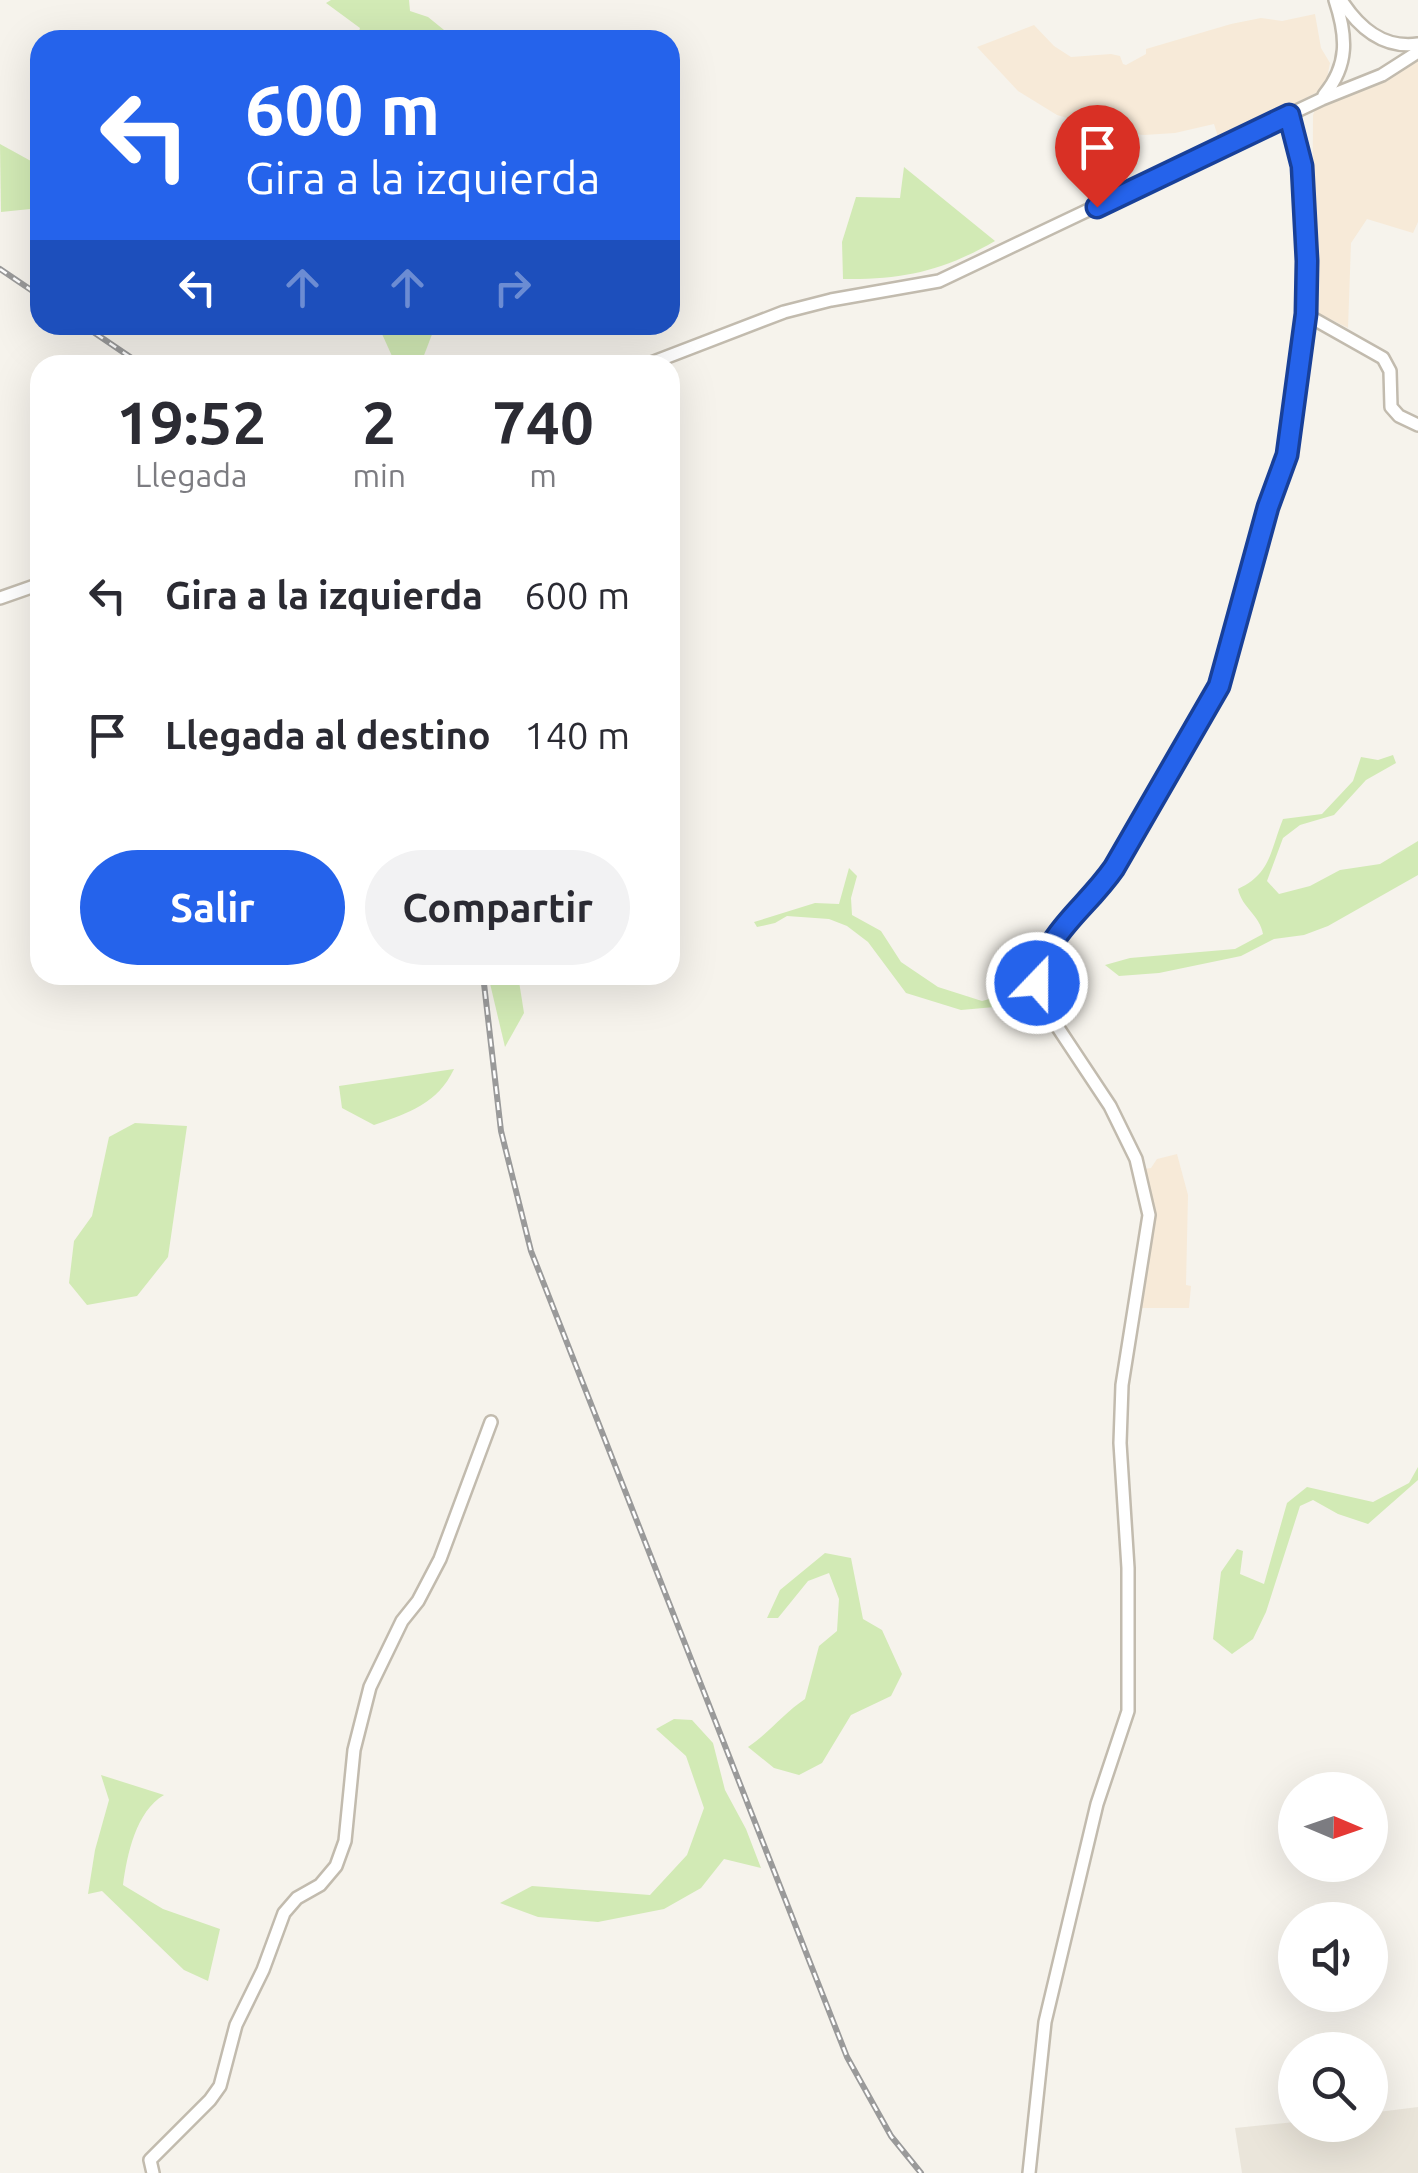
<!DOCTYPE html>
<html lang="es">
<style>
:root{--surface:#fff;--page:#f2f2f3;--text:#2b2b33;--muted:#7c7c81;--accent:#2563eb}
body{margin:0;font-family:Ubuntu,sans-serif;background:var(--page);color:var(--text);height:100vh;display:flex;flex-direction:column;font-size:38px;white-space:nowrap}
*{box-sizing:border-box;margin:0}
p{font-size:32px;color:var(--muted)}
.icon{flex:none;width:55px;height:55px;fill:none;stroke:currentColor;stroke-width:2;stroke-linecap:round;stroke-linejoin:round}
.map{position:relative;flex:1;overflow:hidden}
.details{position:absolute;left:30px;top:355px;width:650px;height:630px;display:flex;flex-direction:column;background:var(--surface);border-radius:30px;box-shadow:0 10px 40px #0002}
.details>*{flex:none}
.hud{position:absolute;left:30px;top:30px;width:650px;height:305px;border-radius:30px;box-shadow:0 10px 40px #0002;background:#2563eb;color:#fff;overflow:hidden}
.needle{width:65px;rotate:92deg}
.tools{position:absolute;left:1278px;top:1772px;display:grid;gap:20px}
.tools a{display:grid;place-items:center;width:110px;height:110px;border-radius:50%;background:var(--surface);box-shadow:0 10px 40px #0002;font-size:50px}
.pin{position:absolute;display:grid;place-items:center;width:85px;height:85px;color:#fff;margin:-102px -42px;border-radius:50% 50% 50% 0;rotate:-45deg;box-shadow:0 0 10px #0007}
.pin .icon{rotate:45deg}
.me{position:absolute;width:110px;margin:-55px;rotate:22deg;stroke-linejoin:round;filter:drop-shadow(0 0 8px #0008)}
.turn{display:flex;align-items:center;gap:35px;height:210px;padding:0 50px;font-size:45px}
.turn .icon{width:130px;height:130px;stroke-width:2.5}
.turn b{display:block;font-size:70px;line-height:85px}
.lanes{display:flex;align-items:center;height:95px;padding:0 50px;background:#0003;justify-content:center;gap:50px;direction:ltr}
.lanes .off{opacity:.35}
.eta{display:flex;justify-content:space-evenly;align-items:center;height:170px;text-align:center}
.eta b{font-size:60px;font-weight:700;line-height:70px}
.button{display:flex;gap:20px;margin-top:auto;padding:20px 50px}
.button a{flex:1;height:115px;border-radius:60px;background:var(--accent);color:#fff;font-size:40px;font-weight:700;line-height:115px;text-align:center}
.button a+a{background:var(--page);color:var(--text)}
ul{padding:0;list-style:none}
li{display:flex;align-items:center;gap:30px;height:140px;padding:0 50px}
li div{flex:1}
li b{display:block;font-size:38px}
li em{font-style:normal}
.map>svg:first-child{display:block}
.residential{fill:#eae5da}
.commercial{fill:#f7ead8}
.green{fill:#d2eab5}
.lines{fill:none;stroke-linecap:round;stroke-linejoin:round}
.minor-casing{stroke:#c2bbae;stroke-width:16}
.minor{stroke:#fff;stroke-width:11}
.rail-casing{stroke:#9a9a9a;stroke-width:6}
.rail{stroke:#fff;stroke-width:2.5;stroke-dasharray:8;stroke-linecap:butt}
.route-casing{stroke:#184099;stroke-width:25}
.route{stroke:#2563eb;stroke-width:18}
</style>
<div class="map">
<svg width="1418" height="2173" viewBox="0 0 1418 2173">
<rect width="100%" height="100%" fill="#f6f3ec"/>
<polygon class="residential" points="1418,2107 1418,2173 1242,2173 1235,2128 1295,2122 1295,2125 1370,2125 1370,2113"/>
<g class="commercial">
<polygon points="1315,14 1321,48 1330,63 1326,83 1320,91 1219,140 1214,124 1175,133 1144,135 1116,132 1057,115 1018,91 977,47 1034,25 1054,46 1071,57 1111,54 1120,56 1123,64 1126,65 1146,54 1146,49 1231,24 1261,18 1282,21"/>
<polygon points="1418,57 1418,222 1413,233 1367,219 1351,243 1348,328 1312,310 1313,115 1316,107"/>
<polygon points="1177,1154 1188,1195 1186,1285 1191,1286 1189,1308 1139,1308 1154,1232 1153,1200 1144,1169 1151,1168 1157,1159"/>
</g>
<g class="green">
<polygon points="331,0 409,0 410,11 428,17 449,34 445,40 356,40 360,28 326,3"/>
<polygon points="0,144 40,166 40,208 1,212"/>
<path d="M904,167L995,241C943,271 902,280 843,279L842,242L856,197L900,198Z"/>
<polygon points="378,325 432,325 434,329 423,358 406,365 396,365"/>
<path d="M1393,755L1396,763L1366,780L1334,815L1300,825L1283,838L1267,881L1279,894L1310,886L1340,870L1380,864L1418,841V875L1328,926L1304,935L1274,939L1241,956L1159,973L1119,976L1105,965L1130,958L1235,949L1263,934C1260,915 1242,908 1238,889C1271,874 1270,851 1283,819L1322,814L1353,781L1361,757L1378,760Z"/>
<polygon points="849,868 857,876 851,898 852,915 881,931 901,962 938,987 982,1001 1023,990 1034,999 1042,1020 1006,1006 961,1010 906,993 868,942 847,926 829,919 787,916 775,923 757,927 754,922 815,903 839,904"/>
<polygon points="488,975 518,975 524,1013 505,1047"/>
<path d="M454,1069C438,1103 409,1113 374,1125L342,1108L339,1086Z"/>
<polygon points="135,1123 187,1126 168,1257 137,1296 87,1305 69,1283 74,1241 92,1216 109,1137"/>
<polygon points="1418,1467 1418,1480 1368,1524 1338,1514 1313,1500 1300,1506 1266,1612 1253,1639 1232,1654 1213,1639 1221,1572 1237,1549 1243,1551 1240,1574 1264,1584 1287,1503 1307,1487 1373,1502 1409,1483"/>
<path d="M825,1553L851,1558L863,1619L882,1630L902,1674L891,1696L851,1715L822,1763L799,1775L774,1768L748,1747C769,1733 784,1713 805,1699L819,1646L837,1631L839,1599L829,1573L808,1581L778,1618H767L780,1590Z"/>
<polygon points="674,1719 692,1720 713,1743 725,1790 746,1829 761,1868 724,1859 701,1888 664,1909 598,1922 538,1917 500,1903 532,1886 650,1895 687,1855 704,1808 686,1756 656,1729"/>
<path d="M101,1775L164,1795C136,1811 127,1855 123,1885L163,1909L220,1929L208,1981L184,1970L102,1891L88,1894L95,1850L109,1800Z"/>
</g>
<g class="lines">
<g class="minor-casing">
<g id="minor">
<path d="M1341,0C1359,28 1383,49 1418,44"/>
<path d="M1324,95C1349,65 1347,36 1335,0"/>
<polyline points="1305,314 1383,358 1390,371 1391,407 1399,416 1418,425"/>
<polyline points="646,365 784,312 831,300 939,281 1322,99 1382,75 1418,52"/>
<polyline points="0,598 40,584"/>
<polyline points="153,2173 150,2160 210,2100 220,2086 236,2025 263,1970 284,1913 297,1898 320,1885 336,1866 345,1841 354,1750 370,1687 402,1621 418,1601 440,1559 491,1422"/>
<polyline points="1029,2173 1045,2022 1097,1804 1128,1711 1128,1568 1120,1443 1122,1385 1149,1215 1136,1159 1110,1106 1041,1002 1037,983 1048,945 1096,894 1114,868 1209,706 1219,686 1268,507 1287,455 1305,314 1307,218 1302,166 1289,115"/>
</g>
</g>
<use href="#minor" class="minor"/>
<g class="rail-casing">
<g id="rail">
<polyline points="0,269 40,296"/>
<polyline points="83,325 142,365"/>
<polyline points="483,975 501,1131 531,1251 847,2057 891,2136 921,2173"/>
</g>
</g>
<use href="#rail" class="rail"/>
</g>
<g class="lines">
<g class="route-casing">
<path id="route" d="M1037,983C1047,930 1084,911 1114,868L1219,686L1268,507L1287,455L1306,314L1307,261L1302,166L1289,115L1097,207"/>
</g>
<use href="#route" class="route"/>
</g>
</svg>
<div class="tools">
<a><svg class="needle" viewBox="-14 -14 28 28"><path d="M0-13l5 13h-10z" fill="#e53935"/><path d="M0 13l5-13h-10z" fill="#7c7c81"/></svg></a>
<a><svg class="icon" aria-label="sound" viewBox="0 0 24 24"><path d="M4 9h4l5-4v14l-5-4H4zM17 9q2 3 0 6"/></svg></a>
<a><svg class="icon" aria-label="search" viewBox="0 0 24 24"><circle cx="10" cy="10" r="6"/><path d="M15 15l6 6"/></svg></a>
</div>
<div class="pin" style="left:1097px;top:207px;background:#d93025"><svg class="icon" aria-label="arrive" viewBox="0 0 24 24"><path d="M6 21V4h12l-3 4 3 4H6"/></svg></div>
<svg class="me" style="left:1037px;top:983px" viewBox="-20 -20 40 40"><circle r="17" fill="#2563eb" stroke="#fff" stroke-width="3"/><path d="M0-11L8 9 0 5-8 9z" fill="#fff"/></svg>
<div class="hud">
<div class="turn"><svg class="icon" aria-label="left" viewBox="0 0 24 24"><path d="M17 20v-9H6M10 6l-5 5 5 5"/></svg><div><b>600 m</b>Gira a la izquierda</div></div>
<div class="lanes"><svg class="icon" aria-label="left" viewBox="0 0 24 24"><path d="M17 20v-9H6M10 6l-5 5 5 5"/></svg><svg class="icon off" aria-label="ahead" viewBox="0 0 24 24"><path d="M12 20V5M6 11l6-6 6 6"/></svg><svg class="icon off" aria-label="ahead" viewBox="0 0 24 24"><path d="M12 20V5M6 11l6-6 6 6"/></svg><svg class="icon off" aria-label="right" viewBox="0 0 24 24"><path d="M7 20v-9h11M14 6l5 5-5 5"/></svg></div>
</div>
<section class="details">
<div class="eta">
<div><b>19:52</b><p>Llegada</p></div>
<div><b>2</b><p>min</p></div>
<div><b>740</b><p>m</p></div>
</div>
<ul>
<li><svg class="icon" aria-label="left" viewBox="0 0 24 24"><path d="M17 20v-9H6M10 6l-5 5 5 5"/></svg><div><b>Gira a la izquierda</b></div><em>600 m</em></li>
<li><svg class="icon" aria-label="arrive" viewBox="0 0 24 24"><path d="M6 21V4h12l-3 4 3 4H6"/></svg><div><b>Llegada al destino</b></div><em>140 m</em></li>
</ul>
<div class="button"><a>Salir</a><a>Compartir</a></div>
</section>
</div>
